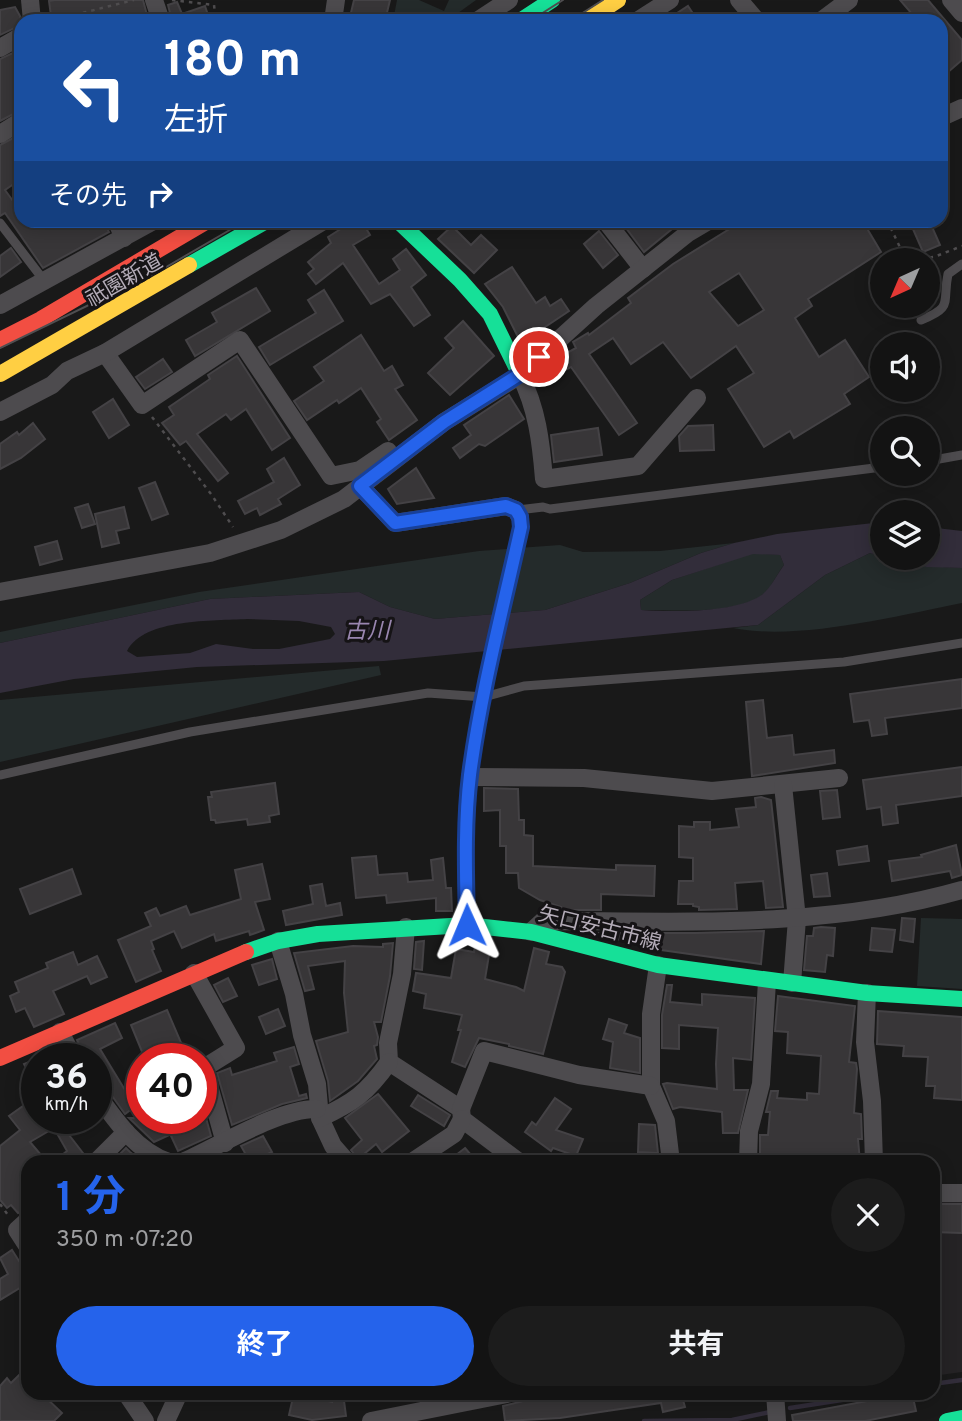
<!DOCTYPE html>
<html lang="ja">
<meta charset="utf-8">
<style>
:root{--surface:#131313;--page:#1c1c1c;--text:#f1f3f6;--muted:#9d9ea0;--line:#323233;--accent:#2563eb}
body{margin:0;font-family:Overpass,"Noto Sans JP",sans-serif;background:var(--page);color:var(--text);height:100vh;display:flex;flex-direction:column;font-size:26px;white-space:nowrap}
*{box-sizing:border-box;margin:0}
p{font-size:23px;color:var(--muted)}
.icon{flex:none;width:38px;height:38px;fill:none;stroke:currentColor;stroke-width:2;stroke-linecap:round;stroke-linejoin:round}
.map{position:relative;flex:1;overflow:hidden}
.details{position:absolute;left:21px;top:1155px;width:919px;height:245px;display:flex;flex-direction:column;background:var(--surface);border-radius:21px;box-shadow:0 4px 18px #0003,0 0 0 2px var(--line)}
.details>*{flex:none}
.banner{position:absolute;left:14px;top:14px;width:934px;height:214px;border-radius:21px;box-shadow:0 4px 18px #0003,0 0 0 2px var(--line);background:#1a4fa0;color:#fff;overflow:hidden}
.needle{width:46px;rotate:224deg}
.controls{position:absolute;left:870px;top:248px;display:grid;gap:14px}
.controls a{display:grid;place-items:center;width:70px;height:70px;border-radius:50%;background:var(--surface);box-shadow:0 4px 18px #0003,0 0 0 2px var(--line);font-size:35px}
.speed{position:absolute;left:21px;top:1043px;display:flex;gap:14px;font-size:35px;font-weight:700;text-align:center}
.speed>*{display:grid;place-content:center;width:91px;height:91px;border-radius:50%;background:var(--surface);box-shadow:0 4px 18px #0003,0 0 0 2px var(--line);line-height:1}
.speed small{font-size:18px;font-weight:400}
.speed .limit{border:10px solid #d22;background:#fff;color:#111}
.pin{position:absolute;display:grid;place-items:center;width:60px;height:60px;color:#fff;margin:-30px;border:4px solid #fff;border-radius:50%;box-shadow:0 2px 7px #0007}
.me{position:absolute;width:77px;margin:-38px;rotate:359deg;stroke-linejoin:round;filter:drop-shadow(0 0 5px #0008)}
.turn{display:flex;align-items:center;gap:24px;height:147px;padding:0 35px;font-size:32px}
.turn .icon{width:91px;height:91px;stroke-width:2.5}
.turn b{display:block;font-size:49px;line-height:60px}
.then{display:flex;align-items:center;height:66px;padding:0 35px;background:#0003;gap:14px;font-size:26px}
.round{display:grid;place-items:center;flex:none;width:74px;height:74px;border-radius:37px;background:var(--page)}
.summary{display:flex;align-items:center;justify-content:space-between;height:119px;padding:0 35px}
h1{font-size:42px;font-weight:700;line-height:52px;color:var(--accent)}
.cta{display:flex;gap:14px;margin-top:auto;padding:14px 35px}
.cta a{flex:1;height:80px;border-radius:42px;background:var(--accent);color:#fff;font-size:28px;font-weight:700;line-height:80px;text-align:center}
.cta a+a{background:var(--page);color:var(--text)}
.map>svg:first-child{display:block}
.built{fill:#252325}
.green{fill:#242b2b}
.water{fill:#322d3a;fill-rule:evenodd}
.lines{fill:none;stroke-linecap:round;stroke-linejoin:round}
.stream{stroke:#322d3a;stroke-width:4.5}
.building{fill:#383638;stroke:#444245;stroke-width:2;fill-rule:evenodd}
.path{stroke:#4f4d4f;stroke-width:2.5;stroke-dasharray:3.5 5;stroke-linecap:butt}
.lane{stroke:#4d4b4e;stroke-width:9}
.street{stroke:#4d4b4e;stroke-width:18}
.fast{stroke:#16e098;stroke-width:16}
.slow{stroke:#ffcf43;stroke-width:16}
.jam{stroke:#f24e42;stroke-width:16}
.tram{stroke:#4f4e50;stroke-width:2}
.route-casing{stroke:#184099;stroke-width:18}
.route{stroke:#2563eb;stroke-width:12}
.labels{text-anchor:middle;stroke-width:6;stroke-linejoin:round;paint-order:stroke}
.street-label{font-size:21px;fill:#b4acb8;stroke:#151315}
.water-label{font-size:23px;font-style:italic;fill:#9986af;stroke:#151315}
</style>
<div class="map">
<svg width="962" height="1421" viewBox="0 0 962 1421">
<rect width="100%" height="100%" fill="#191919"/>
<polygon class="built" points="933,1196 962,1197 962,1372 933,1376"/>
<g class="green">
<polygon points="397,0 419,0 444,11 449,0 476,0 447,21 393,21"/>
<polygon points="734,543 701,553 630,583 545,610 435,619 390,607 359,592 210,599 0,643 0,632 199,592 479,551 560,545 583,552 660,551"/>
<path d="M753,553L780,555L784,565C777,574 770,590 761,596C731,615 676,610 641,610L640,600L672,580Z"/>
<path d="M870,553C900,563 930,567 962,568V603C896,616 798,641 733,628L758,625L825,575Z"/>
<polygon points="379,666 381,675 0,762 0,700"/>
<polygon points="921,918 962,919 962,989 917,986"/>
</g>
<g class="water">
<path d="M882,522V557L870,553L825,575L758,625L384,661L197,667L74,679L0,693V643L210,599L359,592L390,607L435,619L545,610L630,583L701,553L734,543L777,534ZM753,554L780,555L784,565C777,574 770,590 760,596C733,613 673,612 641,610L640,600L672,580ZM247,619L299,621L331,627L335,634L330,639L279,649H253L216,644L190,653L137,657L127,651C144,618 214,621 247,619Z"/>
<polygon points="928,527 962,531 962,568 927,567 884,558 928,558"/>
</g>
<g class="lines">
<g class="stream">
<polyline points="933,1384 962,1380"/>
<polyline points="790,1408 887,1393"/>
<polyline points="644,1421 732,1420 770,1412"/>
</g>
</g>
<g class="building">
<polygon points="55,0 143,0 148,19 140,21 70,21 67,14 51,16 49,1"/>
<polygon points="354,0 390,0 385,21 349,21"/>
<polygon points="900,0 928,0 962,40 962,60 948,72 942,65 942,21 918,21"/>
<polygon points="177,2 182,14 205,6 210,21 172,21 168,5"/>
<polygon points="688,6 698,21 665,21"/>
<polygon points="15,7 20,16 21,25 0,35 0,10"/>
<polygon points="21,49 21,110 0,121 0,59"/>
<polygon points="21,134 21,179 5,190 21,212 21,220 27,220 33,228 45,220 103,220 109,232 43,268 5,213 0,216 0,145"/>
<polygon points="355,220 361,220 370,235 353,245 379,284 400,270 393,259 406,249 426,275 411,287 430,315 414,326 390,294 371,304 343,263 316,284 308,274 314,269 308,262 331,243 328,237"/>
<polygon points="620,220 683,220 644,252"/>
<path d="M744,220H756L762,228L774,220H862L881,252L808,299L812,306L795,318L819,357L845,340L869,377L844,394L850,404L794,438L790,431L764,447L728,389L754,373L736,346L691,378L663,342L631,364L613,338L589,354L637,423L619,435L571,367L548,380L542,370L552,361L576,348L573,342L588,333L589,335L631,303L628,298L673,264ZM739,273L764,310L738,326L709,292Z"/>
<polygon points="909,220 929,220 940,245 923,252"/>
<polygon points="452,226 471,245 481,235 497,250 474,273 438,239"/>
<polygon points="599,231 618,255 603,268 584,244"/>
<polygon points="11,248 21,262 0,277 0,256"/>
<polygon points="512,267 536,303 545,297 550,306 561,299 569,311 521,343 503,307 485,284"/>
<polygon points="256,288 270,311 195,356 186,340 217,322 212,313"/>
<polygon points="324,290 343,321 270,365 259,347 316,313 308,300"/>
<polygon points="463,321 494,356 450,395 428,373 454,348 445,338"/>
<polygon points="361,335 384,371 392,366 403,385 395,389 417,420 389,440 377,422 381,419 361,388 339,403 337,400 307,420 294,401 324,381 314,367"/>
<polygon points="237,356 290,438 272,450 246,409 231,420 226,414 197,434 228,473 218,481 186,441 180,445 162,423 174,415 169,407 210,379 208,375"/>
<polygon points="163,359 172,372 145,389 136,377"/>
<polygon points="509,395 524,419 485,446 479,444 460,458 453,448 471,435 464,425"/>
<polygon points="113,399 129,425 109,438 93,412"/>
<polygon points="33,423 45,439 21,458 0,469 0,444 17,432 19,435"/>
<polygon points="713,425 714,450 680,451 679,436 688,426"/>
<polygon points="598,428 602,455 554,462 551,435"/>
<polygon points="284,458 300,485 278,499 281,504 260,515 257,508 245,514 238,501 274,482 267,469"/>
<polygon points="416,468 434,498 397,504 388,489"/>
<polygon points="155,482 168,514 152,520 139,488"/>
<polygon points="88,504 95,524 82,528 75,508"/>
<polygon points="124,507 129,528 116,531 119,543 102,547 95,514"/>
<polygon points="57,541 62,559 40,565 35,547"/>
<polygon points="962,679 962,708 885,718 887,734 872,736 869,720 854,722 850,694"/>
<polygon points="763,700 767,738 792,735 794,755 834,750 835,763 752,776 746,702"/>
<polygon points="962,767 962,796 896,805 898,823 883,825 881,807 867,809 863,780"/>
<polygon points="275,783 279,814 269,816 270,822 248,825 247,819 216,823 215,820 211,820 208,797 212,797 211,792"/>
<polygon points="484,788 518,789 519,820 524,820 524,835 533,836 533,866 616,870 616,865 655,866 654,896 601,894 601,910 561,910 561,907 540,900 519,888 518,873 506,873 506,846 500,846 500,810 484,811"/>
<polygon points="837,790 840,817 823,819 820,791"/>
<polygon points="761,797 771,800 783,907 766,908 763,881 735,883 737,909 699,910 699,907 693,906 693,904 678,904 679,881 693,881 693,858 679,857 679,826 694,827 694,822 710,822 710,830 739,827 736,809 756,807 755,798"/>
<polygon points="956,845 962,875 952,878 950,871 892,881 889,861 922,857 921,855"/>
<polygon points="867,846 869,861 839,865 837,851"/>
<polygon points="376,856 378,875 407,873 408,882 433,880 431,860 443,858 446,888 451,888 452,911 436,911 436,898 387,903 386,895 356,898 352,858"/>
<polygon points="262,864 270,899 255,902 264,930 250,935 249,931 216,941 214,934 182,948 174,931 151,941 154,949 152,950 161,971 136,982 118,940 151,926 145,913 156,908 160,916 186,906 190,915 241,899 235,870"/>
<polygon points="72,869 81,894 30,914 20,889"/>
<polygon points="827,873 830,896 814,897 811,875"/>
<polygon points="322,884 326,906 340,903 342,915 286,925 283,911 313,904 310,886"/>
<polygon points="902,918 915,919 913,942 900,940"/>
<polygon points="821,927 835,928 833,956 827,955 825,972 804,970 807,936 813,936 814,928"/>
<polygon points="872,928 895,930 892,952 870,950"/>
<polygon points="764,931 761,964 661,950 593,933 696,933"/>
<polygon points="424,941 422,970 414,969 416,942"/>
<polygon points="476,941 491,943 485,979 516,987 524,991 534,948 549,952 546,964 562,967 565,972 543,1054 509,1046 509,1044 479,1038 465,1067 452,1062 461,1030 458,1030 462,1015 424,1008 426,994 413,991 416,973 451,978 456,949 474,952"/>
<polygon points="393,943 390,976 381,1022 374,1022 378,1037 377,1045 374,1046 377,1059 358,1081 330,1101 328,1081 316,1041 348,1032 344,993 345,961 308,966 314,989 305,991 294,953 353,946 383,947 383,944"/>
<polygon points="73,952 78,965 97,956 107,977 91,984 87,976 53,991 64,1014 34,1027 25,1008 16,1012 10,996 19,992 15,982 48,968 46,963"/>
<polygon points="272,959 277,979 259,985 252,965"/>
<polygon points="228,978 237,996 223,1002 214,985"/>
<polygon points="667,985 672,985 670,1002 702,1005 702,994 755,998 751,1060 733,1058 734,1090 748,1090 738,1133 723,1133 722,1112 680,1107 673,1109 663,1084 667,1083 717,1089 716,1064 718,1028 679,1025 679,1049 662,1048 662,1015"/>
<polygon points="778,996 855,1006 849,1062 856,1063 857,1069 854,1113 861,1114 862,1139 858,1139 860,1162 762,1162 762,1156 760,1156 760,1135 768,1135 770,1112 766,1112 771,1091 778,1091 777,1098 807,1100 807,1093 819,1094 821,1056 787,1053 788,1032 775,1031"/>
<polygon points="278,1009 285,1026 266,1034 259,1017"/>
<polygon points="167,1010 188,1059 145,1059 131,1025"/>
<polygon points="878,1011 962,1017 962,1100 934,1098 935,1086 926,1086 928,1057 903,1056 904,1046 877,1044"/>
<polygon points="609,1019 627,1025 624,1033 640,1038 640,1073 610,1068 613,1042 603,1039"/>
<polygon points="115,1023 122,1038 100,1049 125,1090 129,1087 141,1102 125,1114 105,1086 96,1082 96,1059 85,1059 77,1040"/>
<polygon points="294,1047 299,1064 290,1067 299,1096 306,1094 307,1098 282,1104 232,1125 217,1073 230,1068 232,1075 277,1061 274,1053"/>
<polygon points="37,1059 37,1088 24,1064"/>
<polygon points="378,1094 409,1131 382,1152 376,1144 358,1159 351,1150 362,1140 345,1118"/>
<polygon points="418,1095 450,1115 444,1126 411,1106"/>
<polygon points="37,1096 37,1118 91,1118 66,1131 86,1157 85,1162 53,1162 67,1151 54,1128 30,1142 47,1162 28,1162 28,1209 18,1213 11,1205 7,1208 0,1200 0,1146 20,1130 9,1116"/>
<polygon points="555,1098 571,1109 556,1130 583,1139 576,1156 553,1148 551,1151 525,1132 532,1122 536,1125"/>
<polygon points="201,1100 211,1136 178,1151 171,1136 201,1121"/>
<polygon points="129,1118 171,1118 178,1131 154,1142"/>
<polygon points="639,1124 655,1125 658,1153 638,1152"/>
<polygon points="263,1136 272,1152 250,1162 241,1146"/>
<polygon points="126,1148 130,1152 143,1162 112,1162"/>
<polygon points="465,1148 477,1162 447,1162"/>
<polygon points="933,1204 962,1204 962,1233 933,1232"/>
<polygon points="12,1250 28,1275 28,1283 0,1300 0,1279 8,1274 0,1258"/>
<polygon points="20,1374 28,1381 28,1393 41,1393 62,1413 54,1421 0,1421 0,1386 7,1378 11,1383"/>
<polygon points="294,1393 332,1402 331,1393 343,1393 346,1416 312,1420 289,1415"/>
<polygon points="556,1393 570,1393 570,1396 589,1393 681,1393 685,1407 663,1412 661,1403 560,1418 505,1421 503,1406"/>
<polygon points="910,1393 912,1393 916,1411 865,1421 793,1421 792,1415"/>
</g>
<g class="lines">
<g class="path">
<polyline points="172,0 214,5 216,21"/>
<polyline points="50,21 134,0"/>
<polyline points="887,220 906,260 934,257 962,246"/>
<polyline points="152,417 211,494 233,527"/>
<polyline points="0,1204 8,1215"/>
</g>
<g class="lane">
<polyline points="0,223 39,274"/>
<path d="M921,320C954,307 942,303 948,274L962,264"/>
<polyline points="928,461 962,455"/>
<polyline points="518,510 543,507 550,509 882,467"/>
<polyline points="0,775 190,732 428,693 484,697 524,686 844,662 962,643"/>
</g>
<g class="street">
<polyline points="30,0 32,21"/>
<polyline points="154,0 161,21"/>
<polyline points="739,0 757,21"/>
<polyline points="951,0 962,13"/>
<polyline points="333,21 336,0"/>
<polyline points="477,21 509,0"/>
<polyline points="637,21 670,0"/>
<polyline points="821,21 849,0"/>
<polyline points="0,48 21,36"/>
<polyline points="942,117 962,108"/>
<polyline points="0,134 21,121"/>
<polyline points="116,220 124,238"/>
<polyline points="605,220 643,269"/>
<polyline points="0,305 155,220"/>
<polyline points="105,353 142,405 240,340 331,476 360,470 388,451"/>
<path d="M520,375C537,408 541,442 544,479L638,466L697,398"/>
<polyline points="0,412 52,385 67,371 105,353 325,220"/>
<polyline points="360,486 395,523 506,506 516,510 520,517"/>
<polyline points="0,592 210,553 281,530 344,499 444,422 520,375 596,306 688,233 710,220"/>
<polyline points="470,777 584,778 712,791 839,778"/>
<polyline points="783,785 797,919 792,983"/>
<polyline points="406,927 402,974 388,1043 389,1062 461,1109 462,1119 519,1162"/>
<path d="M531,932L543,921C683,921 826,929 962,890"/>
<polyline points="278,941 294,994 302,1035 317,1084 320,1118 333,1146 347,1162"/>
<polyline points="658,965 651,1014 651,1086 666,1121 671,1162"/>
<polyline points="194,973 236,1048 204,1068 225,1143"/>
<polyline points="867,993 865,1042 872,1101 874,1162"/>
<polyline points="60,1032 74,1059"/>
<path d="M96,1093C115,1120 137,1152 169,1162"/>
<polyline points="461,1109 484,1051 579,1075 651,1086"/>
<path d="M320,1118C353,1103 367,1093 389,1062"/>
<polyline points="96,1162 126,1132"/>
<path d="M183,1162C219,1146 280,1108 317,1109"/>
<polyline points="412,1162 454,1134 462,1119"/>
<polyline points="748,1162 749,1131 761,1084 767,981"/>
<polyline points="933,1193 962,1193"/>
<polyline points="28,1220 17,1230 28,1247"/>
<polyline points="126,1393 145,1421"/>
<polyline points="775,1393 777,1421"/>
<polyline points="166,1421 179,1393"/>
<polyline points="371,1421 511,1393"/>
</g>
<g class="fast">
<polyline points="520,21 552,0"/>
<polyline points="397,220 460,280 490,314 520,375"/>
<polyline points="189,265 268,220"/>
<polyline points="246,952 278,941 318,934 467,925 531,932 658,965 867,993 962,999"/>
<polyline points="947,1421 962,1418"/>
</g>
<g class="slow">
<polyline points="586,21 618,0"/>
<polyline points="0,374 189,265"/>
<path d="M467,925C466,875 464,824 470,775C481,691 503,609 521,527L520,517"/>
</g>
<g class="jam">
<polyline points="0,340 41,319 209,220"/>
<polyline points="0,1058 246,952"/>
</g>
<g class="tram">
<polyline points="530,21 563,0"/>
<polyline points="570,21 603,0"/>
<polyline points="0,348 161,270 247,220"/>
</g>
</g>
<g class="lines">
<g class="route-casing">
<path id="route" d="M467,925C466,876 464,824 470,775C481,691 503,609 521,527L520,517L516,510L506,506L395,523L360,486L444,422L520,374L539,357"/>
</g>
<use href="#route" class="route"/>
</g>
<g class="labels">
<g class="street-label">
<text transform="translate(124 280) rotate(-30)" y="7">祇園新道</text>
<text transform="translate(600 928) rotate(14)" y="7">矢口安古市線</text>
</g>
<g class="water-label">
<text x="367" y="638">古川</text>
</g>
</g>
</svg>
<div class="controls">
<a><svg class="needle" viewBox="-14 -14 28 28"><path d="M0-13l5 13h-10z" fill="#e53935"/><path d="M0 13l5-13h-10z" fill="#9d9ea0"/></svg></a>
<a><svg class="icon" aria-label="sound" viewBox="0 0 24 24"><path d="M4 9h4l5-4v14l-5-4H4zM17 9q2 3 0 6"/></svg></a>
<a><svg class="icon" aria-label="search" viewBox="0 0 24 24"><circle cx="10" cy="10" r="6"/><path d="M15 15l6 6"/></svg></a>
<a><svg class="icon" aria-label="layers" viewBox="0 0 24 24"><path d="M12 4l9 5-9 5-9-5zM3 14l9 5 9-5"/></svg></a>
</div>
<div class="speed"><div>36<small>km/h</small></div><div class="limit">40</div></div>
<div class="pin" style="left:539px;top:357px;background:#d93025"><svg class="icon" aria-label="arrive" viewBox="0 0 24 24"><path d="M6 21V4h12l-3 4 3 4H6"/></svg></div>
<svg class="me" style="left:467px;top:925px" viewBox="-20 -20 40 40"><path d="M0-17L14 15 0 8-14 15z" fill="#2563eb" stroke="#fff" stroke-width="4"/></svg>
<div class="banner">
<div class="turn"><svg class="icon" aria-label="left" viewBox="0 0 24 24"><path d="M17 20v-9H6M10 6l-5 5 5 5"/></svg><div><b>180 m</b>左折</div></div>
<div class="then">その先<svg class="icon" aria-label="right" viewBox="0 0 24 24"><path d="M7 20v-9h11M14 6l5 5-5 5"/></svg></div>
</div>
<section class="details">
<div class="summary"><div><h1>1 分</h1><p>350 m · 07:20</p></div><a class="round"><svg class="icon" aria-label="close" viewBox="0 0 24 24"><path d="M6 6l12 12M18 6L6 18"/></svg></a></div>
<div class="cta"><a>終了</a><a>共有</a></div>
</section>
</div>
